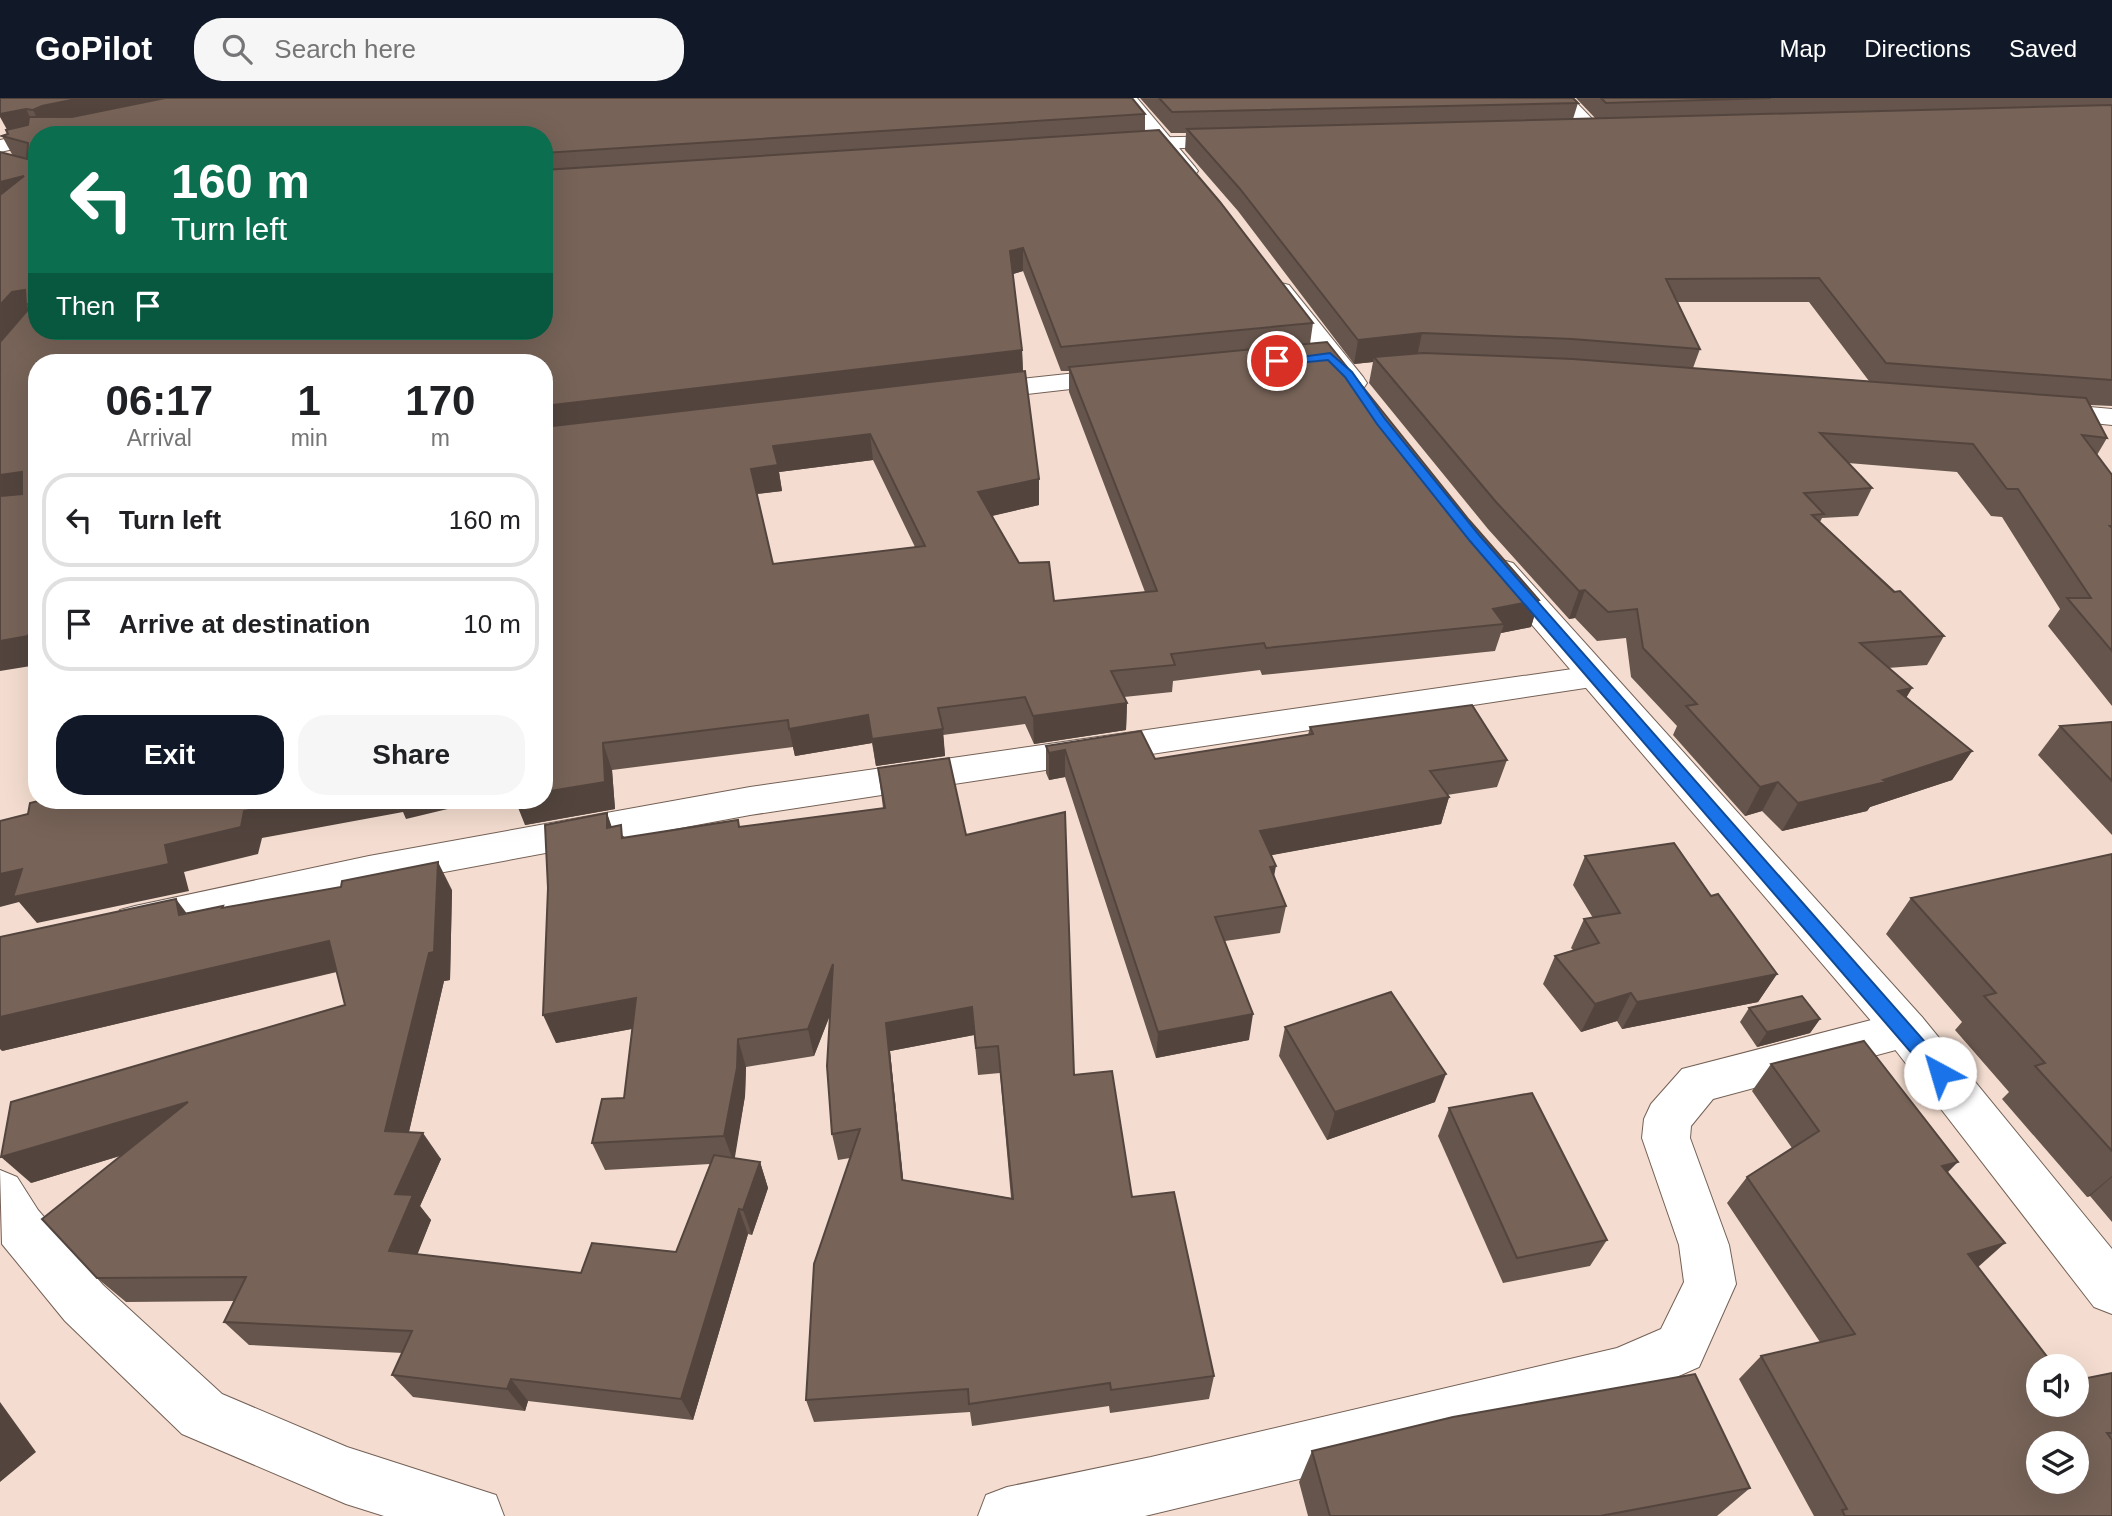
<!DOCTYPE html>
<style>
:root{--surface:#fff;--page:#f6f6f6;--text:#202124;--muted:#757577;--line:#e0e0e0;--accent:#111827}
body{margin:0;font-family:Arial,sans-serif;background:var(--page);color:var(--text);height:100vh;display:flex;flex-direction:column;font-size:26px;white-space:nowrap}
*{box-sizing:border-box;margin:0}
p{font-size:23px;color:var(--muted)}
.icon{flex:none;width:38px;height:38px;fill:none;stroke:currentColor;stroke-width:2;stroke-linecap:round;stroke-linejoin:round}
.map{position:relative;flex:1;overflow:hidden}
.panel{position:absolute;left:28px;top:256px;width:525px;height:455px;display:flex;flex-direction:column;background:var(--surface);border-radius:28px;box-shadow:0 7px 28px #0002}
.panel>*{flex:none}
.banner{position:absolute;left:28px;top:28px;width:525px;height:214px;border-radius:28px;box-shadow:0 7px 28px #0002;background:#0b6e4f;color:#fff;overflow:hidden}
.tools{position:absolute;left:2026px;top:1256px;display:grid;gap:14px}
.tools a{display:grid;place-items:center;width:63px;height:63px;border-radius:50%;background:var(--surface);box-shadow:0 7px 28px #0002;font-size:35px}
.pin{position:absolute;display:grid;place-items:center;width:60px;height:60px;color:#fff;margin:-30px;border:4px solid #fff;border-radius:50%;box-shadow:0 2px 7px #0007}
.me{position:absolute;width:77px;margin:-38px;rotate:321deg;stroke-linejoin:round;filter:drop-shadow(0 0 5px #0008)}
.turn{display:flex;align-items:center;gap:24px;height:147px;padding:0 28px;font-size:32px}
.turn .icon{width:91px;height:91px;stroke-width:2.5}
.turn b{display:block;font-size:49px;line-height:60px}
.then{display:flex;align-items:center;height:66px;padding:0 28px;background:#0003;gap:14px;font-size:26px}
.eta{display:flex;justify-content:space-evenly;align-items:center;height:119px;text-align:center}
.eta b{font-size:42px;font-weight:600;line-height:49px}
.cta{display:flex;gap:14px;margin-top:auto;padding:14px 28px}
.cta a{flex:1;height:80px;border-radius:28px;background:var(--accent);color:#fff;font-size:28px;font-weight:600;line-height:80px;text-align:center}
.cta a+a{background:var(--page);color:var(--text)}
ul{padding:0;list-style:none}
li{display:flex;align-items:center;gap:21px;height:94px;margin:0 14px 10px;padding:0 14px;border:4px solid var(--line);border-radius:28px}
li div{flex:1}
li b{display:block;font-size:26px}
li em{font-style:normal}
header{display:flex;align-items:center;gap:42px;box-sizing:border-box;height:98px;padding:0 35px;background:var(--accent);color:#fff}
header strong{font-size:33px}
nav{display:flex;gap:38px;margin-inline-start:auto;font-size:24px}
.search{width:490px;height:63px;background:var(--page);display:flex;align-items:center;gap:18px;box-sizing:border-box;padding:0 24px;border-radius:28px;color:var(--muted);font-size:26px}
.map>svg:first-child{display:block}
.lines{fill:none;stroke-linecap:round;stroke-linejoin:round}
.minor-casing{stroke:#746055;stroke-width:2}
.tertiary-casing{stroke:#746055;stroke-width:2}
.minor{fill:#fff;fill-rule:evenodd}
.tertiary{fill:#fff;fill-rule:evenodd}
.wall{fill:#66554c;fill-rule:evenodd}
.shaded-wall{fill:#53453e}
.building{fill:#776358;stroke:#53453e;stroke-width:2;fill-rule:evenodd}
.route{fill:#1a73e8;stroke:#114b97;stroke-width:2}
</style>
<header>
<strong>GoPilot</strong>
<div class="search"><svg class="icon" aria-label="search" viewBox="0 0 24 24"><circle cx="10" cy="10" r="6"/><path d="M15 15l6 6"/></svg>Search here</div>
<nav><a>Map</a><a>Directions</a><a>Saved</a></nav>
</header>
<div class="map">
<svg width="2112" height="1418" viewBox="0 0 2112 1418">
<rect width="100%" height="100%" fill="#f4ddd0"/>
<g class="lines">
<g class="minor-casing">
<g id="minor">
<polygon points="1553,0 1572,0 1599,28 1602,32 1599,36 1585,36"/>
<polygon points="1237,38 1244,40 1247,44 1244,48 1122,52 1112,46 1122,40"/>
<polygon points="1593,568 1605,571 1610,579 1605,587 750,717 369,788 135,840 120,836 114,824 120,812 135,808 369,758 750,689"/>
<polygon points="1906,913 1922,919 1928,932 1922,945 1713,1001 1691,1028 1690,1040 1729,1147 1736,1186 1699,1269 1620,1304 1145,1418 978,1418 986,1397 1007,1389 1151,1359 1617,1250 1661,1231 1684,1184 1679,1147 1642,1040 1644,1021 1651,1006 1682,971"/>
<polygon points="0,1072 17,1079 38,1112 103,1187 222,1296 347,1349 496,1397 504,1418 384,1418 346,1406 182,1336 65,1223 2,1146"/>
</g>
</g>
<g class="tertiary-casing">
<g id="tertiary">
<polygon points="1118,0 1137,0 1195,69 1198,73 1195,77 1181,77"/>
<polygon points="37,34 45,37 37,37 37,46 0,54 0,42"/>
<polygon points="1281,185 1289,187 1363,279 1367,285 1363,291 1345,291 1269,192 1273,187"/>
<polygon points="1123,270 1132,272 1136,278 1132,284 974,302 965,300 961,294 965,288 974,286"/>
<polygon points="2045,305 2112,311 2112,327 2035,319 2031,313 2035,307"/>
<polygon points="1502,462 1513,465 1922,919 2112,1151 2112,1216 2094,1209 1890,945 1491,479 1486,472 1491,465"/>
</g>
</g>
<use href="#minor" class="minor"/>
<use href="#tertiary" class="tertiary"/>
</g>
<g class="wall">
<path d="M0,0L1145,16V33L1313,225L1310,246L1539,502L1531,529L1501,535L1495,553L1262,577L1260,572L1173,583L1172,594L1124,599L1127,605L1126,632L1034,646L1025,626L943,637L945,658L876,668L872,645L795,658L793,649L612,672L615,711L525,727L544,264H37V567L13,58L2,38L8,36ZM37,37H544V233ZM1023,173L1061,273H1069V294L1145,494L1054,503L1019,465L991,418L1039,407L1023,273L1022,252L1013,176ZM873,362L915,449L773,466L757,396L782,393L779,374Z"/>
<path d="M1140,0H1573L1578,5L1573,21L1595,20L1576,0H2112V308L2090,307L2107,340L2097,357L2112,377V608L2048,528L2060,511L2002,419L1991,418L1957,374L1848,365L1872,390L1858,418L1822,420L1820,424L1944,538L1927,567L1888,570L1912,590L1906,600L1972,653L1952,682L1870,709L1867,713L1782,733L1762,713L1745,718L1673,637L1677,628L1631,579L1626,540L1597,543L1575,520L1569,521L1488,431L1369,285L1373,264L1354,266L1238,113L1185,52L1186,35H1171ZM1678,204H1809L1869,283L1693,270L1700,251Z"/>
<polygon points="2112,624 2112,737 2038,657 2060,628"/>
<polygon points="1310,629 1507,662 1497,689 1447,697 1449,699 1441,726 1271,757 1274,778 1286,808 1280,835 1225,843 1249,942 1156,960 1065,679 1049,682 1046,675 1046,648 1155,661 1308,637"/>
<path d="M878,670L966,737L1074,977L1132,1099L1214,1278L1209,1301L1110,1315L1109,1308L972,1328L970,1314L814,1324L806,1302L850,1060L838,1062L832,1036L830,917L814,958L746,969L745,998L734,1060L760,1064L768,1090L752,1137L748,1136L693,1322L528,1303L525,1313L413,1299L392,1277L403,1255L249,1247L224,1224L234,1203L126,1204L97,1180L120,1058L31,1085L345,907L337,874L2,953L186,815L223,808L224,810L452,792L450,882L444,883L409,1034L441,1061L420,1108L431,1122L417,1156L581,1175L676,1154L710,1066L605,1072L592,1045L624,1000L632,931L556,945L607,715L611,729L626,740L740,729L883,710ZM974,937L978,977L1000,975L1011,1100L903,1082L890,953Z"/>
<polygon points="2112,756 2112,1124 2090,1098 2087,1099 2002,1001 2009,994 1955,932 1962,924 1886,836 1911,800"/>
<polygon points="1585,758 1711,798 1777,876 1758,904 1622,931 1617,923 1581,934 1543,886 1555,858 1573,852 1571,850 1584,821 1593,820 1573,787"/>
<polygon points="1749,910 1820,921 1810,935 1757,949 1740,924"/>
<polygon points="1285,929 1435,1004 1327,1042 1279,958"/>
<polygon points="1771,966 1948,1074 1978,1169 2039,1307 2112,1275 2112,1418 1814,1418 1739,1281 1761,1258 1820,1244 1727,1105 1747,1079 1792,1050 1752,993"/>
<polygon points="1449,1010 1607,1142 1590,1168 1503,1185 1438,1038"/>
<polygon points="1312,1353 1750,1390 1717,1418 1308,1418 1299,1384"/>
</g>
<g class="shaded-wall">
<polygon points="81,0 192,0 44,33 33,12 42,8"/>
<polygon points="26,11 36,31 10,37 0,19 0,16"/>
<polygon points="24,78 0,110 0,84"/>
<polygon points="1023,150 1023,173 1010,177 1010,153"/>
<polygon points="25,192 26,206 32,217 0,246 0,207 12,194"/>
<polygon points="1422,235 1417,259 1374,259 1373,264 1354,266 1358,242"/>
<polygon points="1022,252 1023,277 544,334 544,308"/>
<polygon points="870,336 873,362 779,374 782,393 756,396 751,371 773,348"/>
<polygon points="22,374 37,397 0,405 0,377"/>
<polygon points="1039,381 1039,407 979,421 978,394"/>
<polygon points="1585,492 1575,520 1569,521 1579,493"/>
<polygon points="1539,502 1531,529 1501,535 1504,526 1493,511"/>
<polygon points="37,516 37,567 0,573 0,543"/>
<polygon points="1912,590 1894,619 1898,593"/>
<polygon points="1127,605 1126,632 1034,646 1033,618"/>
<polygon points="868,617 872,645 795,658 789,631"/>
<polygon points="943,631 945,658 876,668 872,641"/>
<polygon points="603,645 612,672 615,711 525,727 515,702 544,702 544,694"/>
<polygon points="1065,652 1065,679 1049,682 1049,655"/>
<polygon points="1972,653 1952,682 1870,709 1867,713 1782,733 1798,705 1883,682"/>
<polygon points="1778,684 1762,713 1745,718 1760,689"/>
<polygon points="1449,699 1441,726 1256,760 1260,733"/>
<polygon points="306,702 485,702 406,721 403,714 262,740 258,756 184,774 189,793 37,825 19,804 0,809 0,776 22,771 165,747 244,713"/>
<polygon points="607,715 617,744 607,730"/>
<polygon points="438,764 452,792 450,882 444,883 403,1059 385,1033"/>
<polygon points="1276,768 1271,795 1270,769"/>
<polygon points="176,801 197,829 179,817"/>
<polygon points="329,843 347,871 2,953 0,951 0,919"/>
<polygon points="833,866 839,894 814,958 808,931"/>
<polygon points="1777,876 1758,904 1622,931 1637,904"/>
<polygon points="1631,895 1617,923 1581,934 1595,906"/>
<polygon points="636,900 647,928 556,945 543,917"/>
<polygon points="972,909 974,937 890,953 906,1108 902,1082 886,925"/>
<polygon points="1253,916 1249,942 1156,960 1158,934"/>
<polygon points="1820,921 1810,935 1757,949 1767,934"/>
<polygon points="738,941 746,969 745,998 734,1065 724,1038"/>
<polygon points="1446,976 1435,1004 1327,1042 1335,1014"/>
<polygon points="188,1004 211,1030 31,1085 1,1059"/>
<polygon points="423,1035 441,1061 420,1108 431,1122 409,1178 389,1153 395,1096"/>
<polygon points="760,1064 768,1090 752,1137 743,1112"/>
<polygon points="1958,1064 1932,1090 1942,1068"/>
<polygon points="2112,1078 2112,1079 2090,1098 2087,1099"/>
<polygon points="739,1111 748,1136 693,1322 681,1301"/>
<polygon points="2005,1145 1977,1170 1968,1156"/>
<polygon points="511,1281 528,1303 525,1313 507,1291"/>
<polygon points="0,1304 36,1354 0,1384"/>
</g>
<g class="building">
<polygon points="0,0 81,0 42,8 33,12 26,11 0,16"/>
<polygon points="165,0 1132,0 1145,16 544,55 544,37 37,37 37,233 544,233 544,72 1159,32 1220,104 1313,225 1061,249 1023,150 1010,153 1022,252 544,308 544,264 409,264 410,259 348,264 37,264 37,516 28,538 0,543 0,398 22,396 22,374 0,377 0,244 32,207 26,206 25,192 12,194 0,207 0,97 24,78 0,84 0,54 27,61 28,45 2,38 8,36 6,32 28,27 29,19 72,19"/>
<polygon points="1159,0 1573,0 1578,5 1172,14"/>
<polygon points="1601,0 1771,0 1606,5"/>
<polygon points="2112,7 2112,282 1886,265 1819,180 1666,181 1700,251 1572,241 1422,235 1358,242 1240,91 1187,31"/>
<path d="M1327,244L1469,422L1539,502L1493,511L1504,526L1266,550L1264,545L1171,556L1175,567L1111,573L1127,605L1033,618L1025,599L938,610L943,631L872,641L868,617L789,631L788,622L603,645L605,684L544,694V329L1025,273L1039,381L978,394L1019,465L1049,464L1054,503L1157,493L1069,269ZM870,336L925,448L773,466L751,371L778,367L773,348Z"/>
<polygon points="1423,255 1573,261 2086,300 2107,340 2082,337 2112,377 2112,428 2110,428 2112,430 2112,553 2067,500 2091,500 2018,391 2007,391 1973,346 1820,335 1872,390 1804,395 1824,416 1812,417 1894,494 1900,493 1944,538 1860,545 1912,590 1898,593 1972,653 1883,682 1886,684 1798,705 1778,684 1760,689 1686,608 1697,606 1643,550 1637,511 1608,514 1585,492 1579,493 1496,404 1374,259"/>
<polygon points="1472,607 1507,662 1430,673 1449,699 1260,733 1276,768 1270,769 1286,808 1215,819 1253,916 1158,934 1065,652 1049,655 1046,648 1141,633 1155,661 1313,636 1310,629"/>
<polygon points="2112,624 2112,683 2060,628"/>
<path d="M949,660L966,737L1065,714L1074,977L1112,973L1132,1099L1174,1094L1214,1278L1111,1292L1110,1285L969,1306L968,1291L806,1302L814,1166L860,1031L832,1036L827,968L833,866L808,931L738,941L737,970L724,1038L592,1045L602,1001L624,1000L636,900L543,917L548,790L545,727L607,715V730L621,727L622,740L738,722L739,729L885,710L878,670ZM972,909L976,950L998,948L1013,1101L902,1082L886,925Z"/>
<polygon points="42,702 306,702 244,713 241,729 165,747 169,766 13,799 22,771 0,776 0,723 28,716 30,705"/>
<polygon points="1674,745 1711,798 1718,796 1777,876 1637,904 1631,895 1595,906 1555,858 1599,845 1584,821 1620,815 1585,758"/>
<polygon points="2112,756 2112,1053 2035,968 2045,965 1984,898 1996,895 1911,800"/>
<polygon points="438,764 434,854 429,855 385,1033 423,1035 395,1096 413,1097 389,1153 581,1175 592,1145 676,1154 714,1057 760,1064 743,1112 739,1111 681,1301 511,1281 507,1291 392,1277 412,1233 224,1224 246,1179 97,1180 42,1121 188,1004 1,1059 11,1004 345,907 329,843 0,919 0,839 176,801 179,817 223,808 222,810 341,789 342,783"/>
<polygon points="1391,894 1446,976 1335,1014 1285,929"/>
<polygon points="1802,898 1820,921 1767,934 1749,910"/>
<path d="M1864,943L1958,1064L1942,1068L2005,1145L1968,1156L2055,1269H2039V1307H2077V1282L2112,1275V1335H2107L2112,1342V1418H1845L1842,1412L1847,1411L1761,1258L1855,1236L1747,1079L1819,1033L1771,966ZM2039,1346H2077V1384H2039Z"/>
<polygon points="1532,995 1607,1142 1517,1160 1449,1010"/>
<polygon points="1695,1276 1750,1390 1600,1418 1330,1418 1312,1353 1453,1319"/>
</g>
<polygon class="route" points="1330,255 1352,274 1385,321 1479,437 1947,969 1950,975 1947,981 1934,981 1470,443 1377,326 1345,279 1328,262 1277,267 1272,263"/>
</svg>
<div class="tools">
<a><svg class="icon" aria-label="sound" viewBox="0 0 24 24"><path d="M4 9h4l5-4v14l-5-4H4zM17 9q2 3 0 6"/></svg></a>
<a><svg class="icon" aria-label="layers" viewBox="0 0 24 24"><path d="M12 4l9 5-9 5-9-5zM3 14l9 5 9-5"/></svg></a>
</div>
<div class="pin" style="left:1277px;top:263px;background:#d93025"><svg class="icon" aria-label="arrive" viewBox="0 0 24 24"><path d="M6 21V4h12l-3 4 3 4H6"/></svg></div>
<svg class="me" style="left:1940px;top:975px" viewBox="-20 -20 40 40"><circle r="19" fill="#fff"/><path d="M0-13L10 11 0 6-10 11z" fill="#1a73e8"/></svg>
<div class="banner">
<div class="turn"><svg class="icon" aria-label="left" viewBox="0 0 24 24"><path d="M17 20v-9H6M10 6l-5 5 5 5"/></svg><div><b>160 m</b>Turn left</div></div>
<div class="then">Then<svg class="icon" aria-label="arrive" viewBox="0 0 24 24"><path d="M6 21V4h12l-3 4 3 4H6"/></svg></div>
</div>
<section class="panel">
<div class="eta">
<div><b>06:17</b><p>Arrival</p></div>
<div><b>1</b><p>min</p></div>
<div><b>170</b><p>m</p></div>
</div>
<ul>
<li><svg class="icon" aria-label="left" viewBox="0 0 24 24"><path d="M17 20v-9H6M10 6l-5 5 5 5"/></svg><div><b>Turn left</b></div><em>160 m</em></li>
<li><svg class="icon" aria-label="arrive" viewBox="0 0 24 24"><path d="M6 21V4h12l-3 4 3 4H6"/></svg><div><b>Arrive at destination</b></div><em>10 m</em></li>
</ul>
<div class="cta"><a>Exit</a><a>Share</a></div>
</section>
</div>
